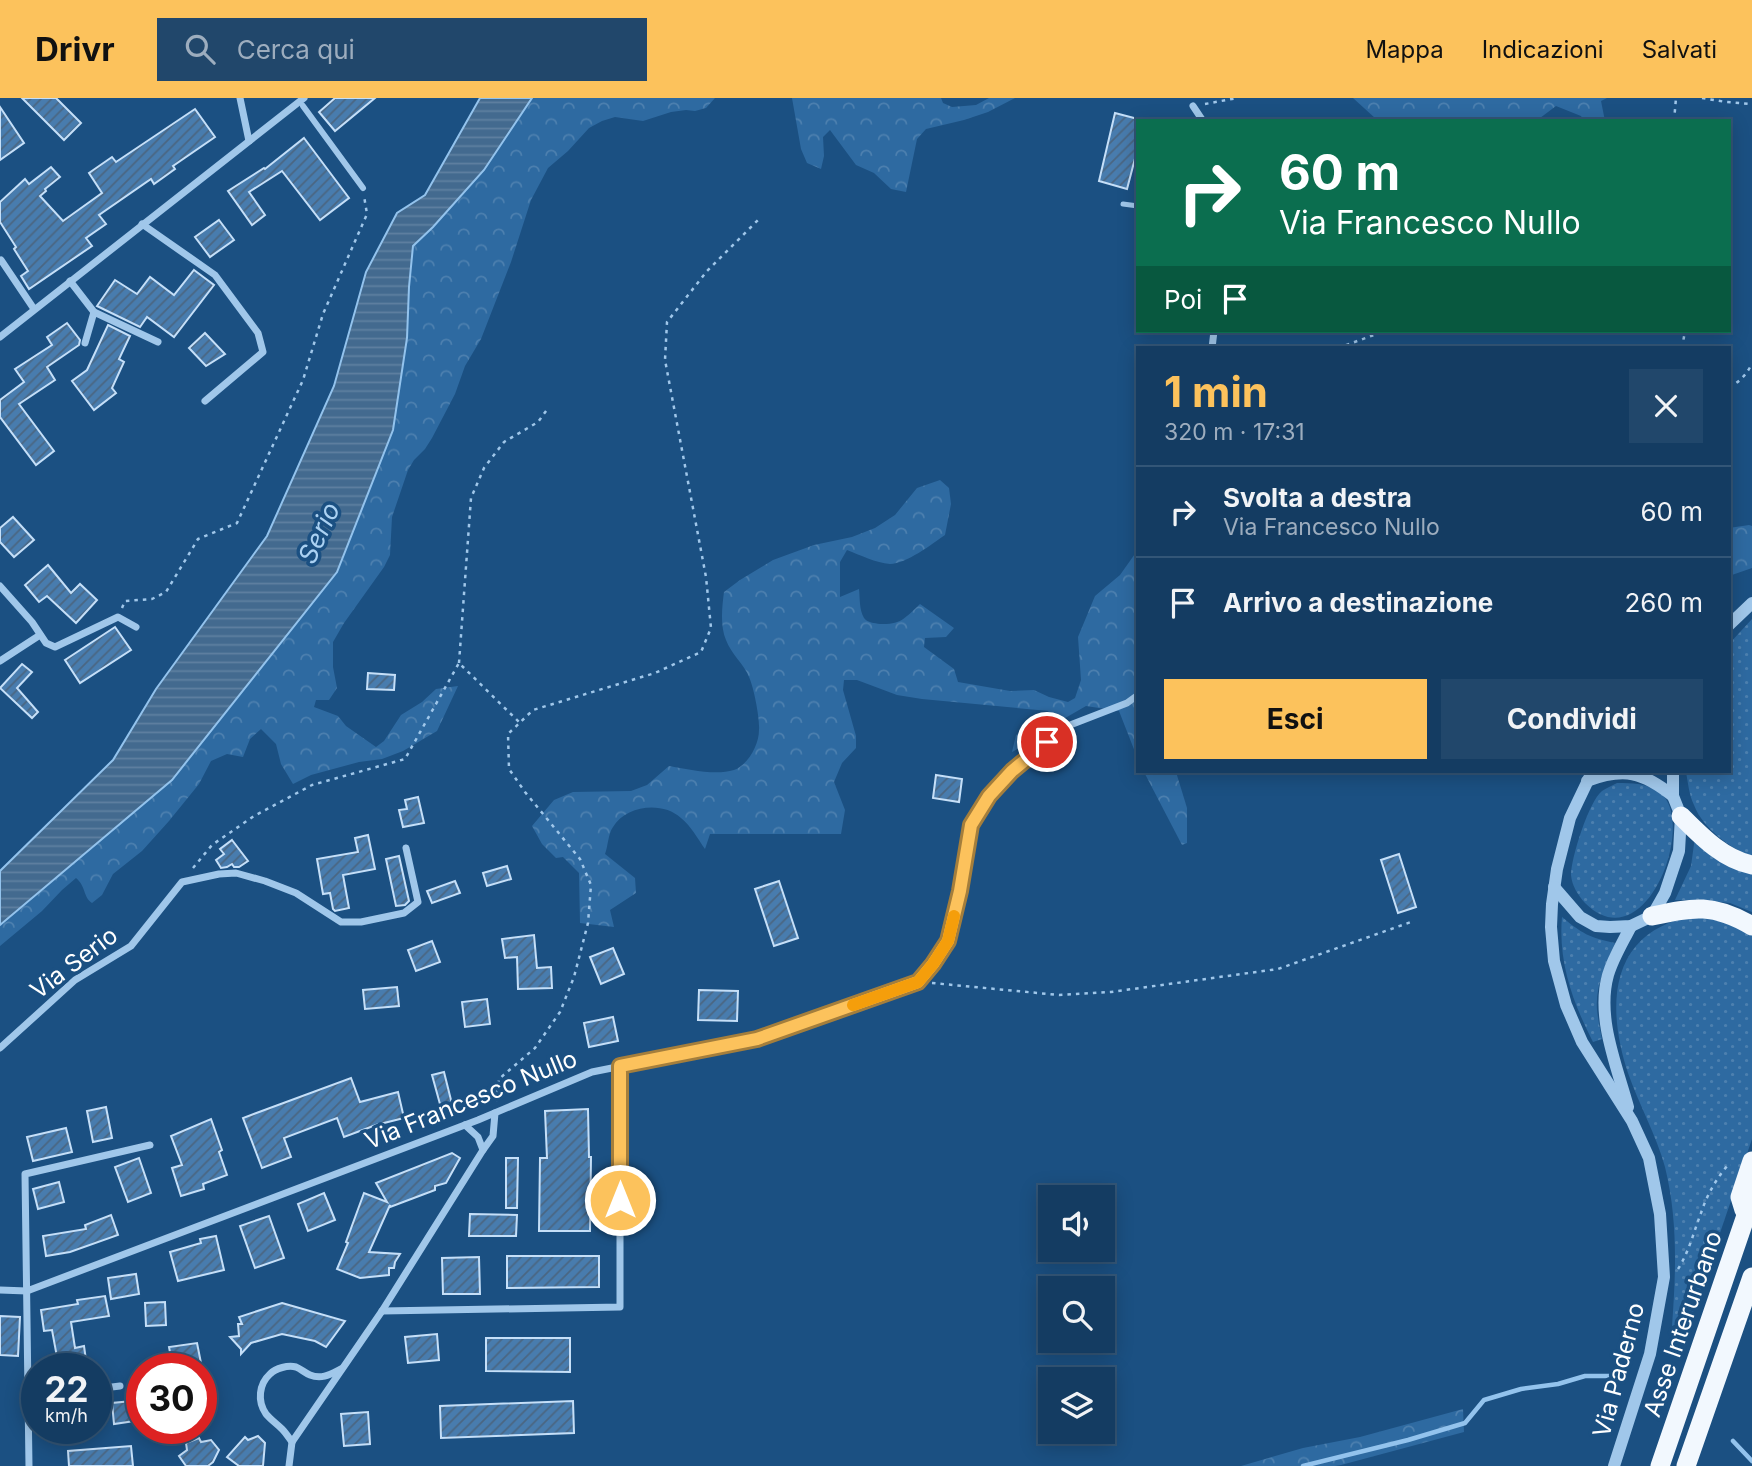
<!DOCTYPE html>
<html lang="it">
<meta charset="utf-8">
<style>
:root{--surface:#143c62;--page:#21476b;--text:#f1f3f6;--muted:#9dadbe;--line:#335677;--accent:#fcc25c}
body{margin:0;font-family:Inter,sans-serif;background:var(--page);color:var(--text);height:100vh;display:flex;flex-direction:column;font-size:26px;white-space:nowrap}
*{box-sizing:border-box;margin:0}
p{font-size:23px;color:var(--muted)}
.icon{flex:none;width:38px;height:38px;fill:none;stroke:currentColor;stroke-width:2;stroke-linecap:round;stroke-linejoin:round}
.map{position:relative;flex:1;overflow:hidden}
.details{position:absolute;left:1136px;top:248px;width:595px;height:427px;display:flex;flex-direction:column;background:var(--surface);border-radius:0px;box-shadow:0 4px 18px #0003,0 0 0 2px var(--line)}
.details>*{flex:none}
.banner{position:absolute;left:1136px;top:21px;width:595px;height:214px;border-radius:0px;box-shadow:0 4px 18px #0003,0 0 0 2px var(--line);background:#0b6e4f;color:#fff;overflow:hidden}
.buttons{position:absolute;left:1038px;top:1087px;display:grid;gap:14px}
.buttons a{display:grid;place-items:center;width:77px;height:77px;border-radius:0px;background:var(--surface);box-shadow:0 4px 18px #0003,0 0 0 2px var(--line);font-size:35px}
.speed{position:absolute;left:21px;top:1255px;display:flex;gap:14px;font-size:35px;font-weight:700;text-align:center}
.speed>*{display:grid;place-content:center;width:91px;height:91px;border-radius:50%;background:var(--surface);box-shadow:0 4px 18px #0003,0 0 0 2px var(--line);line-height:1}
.speed small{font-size:18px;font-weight:400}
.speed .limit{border:10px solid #d22;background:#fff;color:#111}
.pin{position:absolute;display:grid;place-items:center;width:60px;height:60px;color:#fff;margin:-30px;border:4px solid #fff;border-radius:50%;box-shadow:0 2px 7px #0007}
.me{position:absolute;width:77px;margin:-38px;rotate:0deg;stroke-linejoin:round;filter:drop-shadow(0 0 5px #0008)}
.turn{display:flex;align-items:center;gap:24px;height:147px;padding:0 28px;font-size:32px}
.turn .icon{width:91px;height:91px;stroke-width:2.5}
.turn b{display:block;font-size:49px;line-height:60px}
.then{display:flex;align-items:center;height:66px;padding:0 28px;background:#0003;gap:14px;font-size:26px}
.round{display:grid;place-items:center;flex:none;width:74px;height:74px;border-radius:0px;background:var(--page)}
.overview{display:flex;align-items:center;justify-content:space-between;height:119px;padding:0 28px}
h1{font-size:42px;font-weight:700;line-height:52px;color:var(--accent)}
.cta{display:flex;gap:14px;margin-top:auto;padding:14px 28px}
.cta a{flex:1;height:80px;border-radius:0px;background:var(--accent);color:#111;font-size:28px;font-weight:700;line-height:80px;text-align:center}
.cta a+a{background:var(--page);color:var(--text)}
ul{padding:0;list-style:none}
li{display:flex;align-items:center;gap:21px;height:91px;padding:0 28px;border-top:2px solid var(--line)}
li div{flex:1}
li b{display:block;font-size:26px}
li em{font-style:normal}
header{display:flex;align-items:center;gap:42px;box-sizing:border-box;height:98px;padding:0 35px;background:var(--accent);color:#111}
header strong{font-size:33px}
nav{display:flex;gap:38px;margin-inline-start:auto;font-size:24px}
.search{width:490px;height:63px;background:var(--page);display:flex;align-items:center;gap:18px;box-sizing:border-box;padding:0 24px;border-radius:0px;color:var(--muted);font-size:26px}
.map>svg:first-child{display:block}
.grass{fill:url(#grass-dots)}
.forest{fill:url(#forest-crowns)}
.water{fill:url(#water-rules);stroke:#93c3ed;stroke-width:2}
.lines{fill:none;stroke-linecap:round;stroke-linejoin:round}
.stream{stroke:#93c3ed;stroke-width:4.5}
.building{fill:url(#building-hatch);stroke:#c5dff8;stroke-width:2}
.path{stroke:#a0c7ea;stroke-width:2.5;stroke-dasharray:3.5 5;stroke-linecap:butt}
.service{stroke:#a0c7ea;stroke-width:5}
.pedestrian{stroke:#a0c7ea;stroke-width:6}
.minor{stroke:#a0c7ea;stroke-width:7}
.tertiary{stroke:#a0c7ea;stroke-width:12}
.trunk{stroke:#f2f8fe;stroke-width:19}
.route-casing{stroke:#a47e3c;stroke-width:18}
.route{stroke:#fcc25c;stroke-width:12}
.slow{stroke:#f59e0b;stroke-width:12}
.labels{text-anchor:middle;stroke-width:7;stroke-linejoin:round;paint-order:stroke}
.street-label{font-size:24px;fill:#fff;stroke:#1b5082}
.water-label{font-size:26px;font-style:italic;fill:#abd1f2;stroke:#1b5082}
</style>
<header>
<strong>Drivr</strong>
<div class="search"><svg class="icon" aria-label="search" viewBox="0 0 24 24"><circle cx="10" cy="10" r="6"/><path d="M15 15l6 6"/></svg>Cerca qui</div>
<nav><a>Mappa</a><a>Indicazioni</a><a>Salvati</a></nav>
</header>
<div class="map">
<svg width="1752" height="1368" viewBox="0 0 1752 1368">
<defs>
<pattern id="grass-dots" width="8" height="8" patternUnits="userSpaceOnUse" patternTransform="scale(1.75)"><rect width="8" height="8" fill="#2e6aa1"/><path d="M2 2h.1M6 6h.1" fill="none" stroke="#4d80af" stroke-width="1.8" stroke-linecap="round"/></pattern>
<pattern id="forest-crowns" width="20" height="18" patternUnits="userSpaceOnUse" patternTransform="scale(1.75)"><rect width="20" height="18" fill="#2e6aa1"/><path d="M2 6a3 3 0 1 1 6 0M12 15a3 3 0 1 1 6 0" fill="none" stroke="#4d80af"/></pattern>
<pattern id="water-rules" width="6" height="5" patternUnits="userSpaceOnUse" patternTransform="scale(1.75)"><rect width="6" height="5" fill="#436a8f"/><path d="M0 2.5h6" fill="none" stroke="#5f80a0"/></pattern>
<pattern id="building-hatch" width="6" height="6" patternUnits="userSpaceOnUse" patternTransform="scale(1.75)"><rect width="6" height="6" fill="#487cae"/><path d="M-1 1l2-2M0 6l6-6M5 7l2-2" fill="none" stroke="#4a6682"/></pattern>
</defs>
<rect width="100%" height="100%" fill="#1b5082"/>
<g class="grass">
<path d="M1752,521V758C1730,751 1702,729 1694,707C1689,697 1688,684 1686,674H1729V546Z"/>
<path d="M1617,685C1632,685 1645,685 1658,693C1700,720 1646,866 1585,805C1578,797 1572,788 1571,777C1571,760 1589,703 1602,693C1606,690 1612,688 1617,685Z"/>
<polygon points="1695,739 1752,773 1752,814 1730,805 1701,802 1675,802 1691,768"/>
<path d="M1691,817L1717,820L1752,833V1041L1691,1220L1672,1228C1676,1174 1678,1122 1665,1069C1656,1036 1639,1007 1628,975C1615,936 1607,882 1636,848C1650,831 1671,823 1691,817Z"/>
<path d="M1562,819C1581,835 1590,840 1615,845C1606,866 1595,888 1597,912C1598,921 1600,931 1602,941L1593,944C1573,905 1558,864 1562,819Z"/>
</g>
<g class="forest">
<path d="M532,0H715L706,10L695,13L686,12L671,14L643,23L615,19L602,23L589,30L568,53L548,70L531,102L511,164L481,241L465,268L455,296L432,340L425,351L414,362L408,372L392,419L390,457L384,469L344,525L333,544V569L337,590L329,602H316L314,609L338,618L346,628L376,649L384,643L401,617L422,604L436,591L458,588L437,633L403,653L382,661L359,664L311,677L293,686L281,666L276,646L261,631L250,641L243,659L227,656L211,663L199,686L169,723L142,753L113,776L102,797L92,805C83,799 86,788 76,780L62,792L42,813L0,848V827L172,682L393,332L407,240L409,188L413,148L433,129L484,72Z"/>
<polygon points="792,0 941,0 943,5 952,9 976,7 989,0 1015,0 988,14 964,22 926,31 917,41 906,94 891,91 874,75 856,67 830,32 823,39 824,58 821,71 807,65 801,51"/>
<polygon points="1353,0 1607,0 1601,3 1605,23 1584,23 1581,18 1556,8 1536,23 1374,23 1375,20"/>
<path d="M940,382L949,390L951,406L945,437C932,446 906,466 890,466C876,465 860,457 847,452L840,464V499L859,491C860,500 859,512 864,520C868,525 874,525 880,526C901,527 905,520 920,506L954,530L946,539L925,540L924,549L954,571L958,584L1010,593L1034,592L1049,599L1068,604L1075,600L1081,582L1078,539L1095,498L1120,477L1137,453V659L1119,613L1086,608L1060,623L1029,645L1012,654L1016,637L1049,613L922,601L897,597L857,582H844L843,592L856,638V650L842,665L834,684L845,712L841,736H710L705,751C698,741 691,728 681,720C663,703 626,707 613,729C608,736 608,748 605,756L635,780L636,795L610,812L614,829L580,825L579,775L563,759L556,760L542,746L532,728L554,702L573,694L631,693L647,687L669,668C688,671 715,678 734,672C748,667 759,647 759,632C760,621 754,590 749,579C744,566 731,556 726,542C720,528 722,509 724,494L740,482L773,462L814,447L852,439L875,430L895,417L917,390Z"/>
<polygon points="1749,427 1752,428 1752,470 1729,478 1729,430"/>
<polygon points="1144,674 1176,674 1187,710 1187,745 1182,747"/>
<polygon points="1463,1311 1464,1334 1341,1367 1335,1368 1241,1368 1303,1350 1360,1339"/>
</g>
<polygon class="water" points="480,0 532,0 484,72 433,129 413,148 409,189 407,240 393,332 337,474 172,682 0,827 0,773 113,662 156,591 267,438 334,288 366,174 397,115 425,97"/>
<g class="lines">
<g class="stream">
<polyline points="1733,1343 1752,1363"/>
<polyline points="1303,1368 1408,1342 1465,1325 1484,1302 1521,1291 1558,1286 1585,1278 1621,1278"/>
</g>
</g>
<g class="building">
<polygon points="22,0 56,0 81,25 64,42"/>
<polygon points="335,0 375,0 335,33 319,14"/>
<polygon points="0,9 24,45 0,62"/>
<polygon points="195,11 215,39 173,68 175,71 154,86 151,81 99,117 106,126 86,140 92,148 29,191 21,178 28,173 14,151 16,149 0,124 0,104 25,81 29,86 51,69 60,79 45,91 46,93 40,98 63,123 102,95 89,75 112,59 116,64"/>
<polygon points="1115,15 1138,21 1138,49 1127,91 1099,83"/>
<polygon points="304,40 349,100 320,122 282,73 249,94 265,117 252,127 228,93 264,70 265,71"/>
<polygon points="219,122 234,142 210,159 195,139"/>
<polygon points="194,172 214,187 174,239 147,219 140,229 97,208 115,182 137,196 150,179 174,197"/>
<polygon points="67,225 80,242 79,247 47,269 55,282 19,306 54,353 36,367 0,319 0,302 24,284 15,271 52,247 47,239"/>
<polygon points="108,227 130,238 119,261 124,264 112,290 116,295 94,312 72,283 87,272"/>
<polygon points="205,235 225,256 206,268 189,250"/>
<polygon points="13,419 34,442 14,459 0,444 0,430"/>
<polygon points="48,467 71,495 80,486 97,502 76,525 47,498 39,504 25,487"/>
<polygon points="115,529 131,552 80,585 65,562"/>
<polygon points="22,566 32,574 17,590 38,614 32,620 0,590"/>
<polygon points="368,575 395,577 394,592 367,591"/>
<polygon points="936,677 962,681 959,704 933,700"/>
<polygon points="418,699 424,725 403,729 399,712 407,711 405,702"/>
<polygon points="368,737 375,771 343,777 349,810 335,813 333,811 330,795 323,796 317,761 358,754 355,740"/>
<polygon points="232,742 248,763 239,769 234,769 232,766 227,769 221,770 216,762 224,756 220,751"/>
<polygon points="1399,756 1416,809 1398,815 1381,762"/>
<polygon points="399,758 409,803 405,807 396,808 386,761"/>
<polygon points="507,768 511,781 487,788 483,775"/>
<polygon points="455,783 460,795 432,805 427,793"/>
<polygon points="779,783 798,840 774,848 755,791"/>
<polygon points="534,837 537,870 551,869 552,890 518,891 517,859 505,860 502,841"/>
<polygon points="432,843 440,864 416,873 408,852"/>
<polygon points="613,850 624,876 601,886 590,859"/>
<polygon points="397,889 399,908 365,911 363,892"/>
<polygon points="699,892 738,893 737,923 698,922"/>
<polygon points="487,901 490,926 465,929 462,904"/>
<polygon points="613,919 618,943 589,949 584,925"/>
<polygon points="444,974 454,1014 443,1017 432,977"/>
<polygon points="351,980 360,1004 398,994 404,1020 376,1027 344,1039 337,1020 284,1040 291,1059 262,1070 243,1020"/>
<polygon points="106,1009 112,1040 93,1044 87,1013"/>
<polygon points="588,1011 589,1059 591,1059 590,1133 539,1133 540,1060 547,1060 545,1013"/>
<polygon points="211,1021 222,1052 219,1054 227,1077 203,1086 204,1091 181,1098 172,1070 182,1067 171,1038"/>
<polygon points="66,1030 72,1054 33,1063 27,1039"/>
<polygon points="452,1055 460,1060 446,1085 435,1088 435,1092 390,1109 390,1107 369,1154 400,1156 395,1164 394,1170 389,1170 389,1177 360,1180 337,1171 348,1145 346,1144 364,1095 387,1104 376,1085"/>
<polygon points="139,1060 151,1095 128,1104 115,1069"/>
<polygon points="506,1060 518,1060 517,1110 506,1110"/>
<polygon points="59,1084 64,1104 38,1111 33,1091"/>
<polygon points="324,1095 335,1122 308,1133 298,1106"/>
<polygon points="470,1116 517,1117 516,1138 469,1138"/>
<polygon points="111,1117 118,1137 70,1154 46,1158 43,1138 86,1131 85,1127"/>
<polygon points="269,1118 284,1160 255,1170 240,1128"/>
<polygon points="216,1138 224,1172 178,1183 170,1154 201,1145 200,1141"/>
<polygon points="507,1158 599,1158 599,1189 507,1190"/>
<polygon points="479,1159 480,1196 443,1196 442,1160"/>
<polygon points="136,1176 139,1196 111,1201 108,1180"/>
<polygon points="105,1198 109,1218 71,1224 75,1250 84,1248 87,1269 59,1270 52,1232 44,1233 41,1212 78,1206 77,1202"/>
<polygon points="165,1204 166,1227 146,1228 145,1205"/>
<polygon points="282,1205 345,1223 326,1249 315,1243 282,1236 251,1245 241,1256 241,1251 230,1239 239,1238 238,1226 242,1226 239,1219"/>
<polygon points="0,1218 20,1219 18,1258 0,1257"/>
<polygon points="437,1236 439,1262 408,1265 405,1239"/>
<polygon points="486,1240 570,1240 570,1274 486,1273"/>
<polygon points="197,1245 201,1265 173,1270 169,1249"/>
<polygon points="212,1293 215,1314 201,1316 201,1294"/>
<polygon points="142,1302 142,1322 114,1326 112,1305"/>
<polygon points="573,1303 574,1335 441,1340 440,1308"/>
<polygon points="368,1314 370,1346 344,1348 341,1316"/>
<polygon points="258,1338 265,1345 263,1368 239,1368 227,1359 245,1339 248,1342"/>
<polygon points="199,1340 201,1344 211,1342 219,1352 213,1364 208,1368 186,1368 179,1358 187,1352 186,1345"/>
<polygon points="131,1348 133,1368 69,1368 68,1353"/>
</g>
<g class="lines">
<g class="path">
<polyline points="1702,0 1726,4 1752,6"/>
<polyline points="1205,6 1237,0"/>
<polyline points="1674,23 1676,0"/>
<polyline points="1338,250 1385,233"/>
<polyline points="1682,250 1685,233"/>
<path d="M1729,289C1739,285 1748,275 1752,265"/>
<polyline points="122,510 125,503 152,501 166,494 198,441 237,425 303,282 323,216 367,116 364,98"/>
<polyline points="459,565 471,400 484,370 504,344 538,324 549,309"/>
<polyline points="193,770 212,747 254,718 312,687 405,661 459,565 520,625"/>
<polyline points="932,885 1059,897 1111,894 1278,871 1411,824"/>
<polyline points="496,1003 499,981 535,950 560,914 574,879 588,825 591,787 580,761 525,694 509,671 508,636 533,612 655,575 701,554 711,530 706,479 665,262 667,224 707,173 759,121"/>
<path d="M1678,1171C1689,1154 1694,1133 1701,1115C1707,1097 1716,1081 1728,1067H1731"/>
</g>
<polyline class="service" points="1123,106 1138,108"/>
<polyline class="pedestrian" points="303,8 363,90"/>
<g class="minor">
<polyline points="240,0 249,43"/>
<polyline points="1193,8 1203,23"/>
<polyline points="142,126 215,177 258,235 263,254 205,303"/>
<polyline points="1,162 34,211"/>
<polyline points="70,183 94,214 158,244"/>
<polyline points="0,239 304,0"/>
<polyline points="85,245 94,214"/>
<polyline points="1212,250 1214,233"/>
<polyline points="0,488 32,524 46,545 55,549 118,519 136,529"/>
<polyline points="0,563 40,537"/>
<polyline points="0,950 75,882 131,848 182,784 219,776 236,775 265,783 296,795 341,824 361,824 404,815 418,804 406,750"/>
<polyline points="465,1027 478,1039 483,1052 493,1038 495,1015"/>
<polyline points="0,1192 27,1193 478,1022 592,974 757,941 918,884 933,866 948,843 960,793 971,727 989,698 1012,673 1065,629 1127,605 1138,597"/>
<polyline points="382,1213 620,1209 620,968"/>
<polyline points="96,1291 120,1288"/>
<path d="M292,1344C289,1340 286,1335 282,1331C277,1326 271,1322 266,1316C257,1303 259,1286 270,1276C276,1270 288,1267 296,1269C301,1271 305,1275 310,1277C322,1282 331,1276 341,1271"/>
<polyline points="29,1368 25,1076 150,1047"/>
<polyline points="289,1368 292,1344 382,1213 483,1052"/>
</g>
<g class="tertiary">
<polyline points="1729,527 1752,505"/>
<polyline points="1592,674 1570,720 1557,771 1552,806 1551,829 1554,863 1566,907 1582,944 1632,1023 1649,1060 1660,1116 1664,1179 1650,1256 1614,1368"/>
<path d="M1587,683C1624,669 1643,674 1673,698"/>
<polyline points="1554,789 1580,819 1596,828 1610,829 1631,828 1652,818 1665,795 1679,753 1681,718 1673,698 1673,674"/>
<path d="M1628,1009C1617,968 1596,920 1608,877C1613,860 1623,844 1631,828"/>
</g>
<g class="trunk">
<path d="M1681,718C1702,739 1723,761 1752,767"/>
<path d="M1652,818C1694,809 1713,805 1752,828"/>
<polyline points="1744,1112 1740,1099 1752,1063"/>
<polyline points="1660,1368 1752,1100"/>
<polyline points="1686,1368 1752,1179"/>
</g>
</g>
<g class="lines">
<g class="route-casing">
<polyline id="route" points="620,1102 620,968 757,941 918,884 933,866 948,843 960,793 971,727 989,698 1012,673 1047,644"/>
</g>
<use href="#route" class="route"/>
<polyline class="slow" points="853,907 918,884 933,866 948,843 954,818"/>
</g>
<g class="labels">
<g class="street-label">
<text transform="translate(74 865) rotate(-37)" y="8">Via Serio</text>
<text transform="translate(471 1002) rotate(-22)" y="8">Via Francesco Nullo</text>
<text transform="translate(1683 1226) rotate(-71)" y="8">Asse Interurbano</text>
<text transform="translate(1619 1272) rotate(-75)" y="8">Via Paderno</text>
</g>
<g class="water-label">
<text transform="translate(319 435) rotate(-65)" y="9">Serio</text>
</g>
</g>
</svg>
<div class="buttons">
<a><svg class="icon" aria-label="sound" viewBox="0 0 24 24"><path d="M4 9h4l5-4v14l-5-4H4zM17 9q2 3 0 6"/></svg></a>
<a><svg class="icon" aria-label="search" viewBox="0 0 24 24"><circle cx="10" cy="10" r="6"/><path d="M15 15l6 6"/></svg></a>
<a><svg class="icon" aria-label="layers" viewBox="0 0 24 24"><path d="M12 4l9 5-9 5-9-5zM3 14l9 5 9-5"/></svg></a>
</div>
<div class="speed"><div>22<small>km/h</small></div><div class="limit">30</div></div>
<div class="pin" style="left:1047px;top:644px;background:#d93025"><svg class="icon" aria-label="arrive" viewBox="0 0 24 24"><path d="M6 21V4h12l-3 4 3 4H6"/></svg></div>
<svg class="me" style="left:620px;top:1102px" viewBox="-20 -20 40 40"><circle r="17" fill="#fcc25c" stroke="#fff" stroke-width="3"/><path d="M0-11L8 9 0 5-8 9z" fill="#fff"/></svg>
<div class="banner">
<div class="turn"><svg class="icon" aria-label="right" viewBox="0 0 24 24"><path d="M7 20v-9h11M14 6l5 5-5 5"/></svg><div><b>60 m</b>Via Francesco Nullo</div></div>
<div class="then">Poi<svg class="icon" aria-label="arrive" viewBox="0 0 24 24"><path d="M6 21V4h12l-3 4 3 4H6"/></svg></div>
</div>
<section class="details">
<div class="overview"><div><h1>1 min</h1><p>320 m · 17:31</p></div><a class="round"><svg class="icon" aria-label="close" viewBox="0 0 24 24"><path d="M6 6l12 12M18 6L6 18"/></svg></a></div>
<ul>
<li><svg class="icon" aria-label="right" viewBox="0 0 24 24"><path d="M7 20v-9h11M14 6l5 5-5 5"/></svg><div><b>Svolta a destra</b><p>Via Francesco Nullo</p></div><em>60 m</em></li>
<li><svg class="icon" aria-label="arrive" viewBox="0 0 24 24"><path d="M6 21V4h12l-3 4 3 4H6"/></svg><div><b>Arrivo a destinazione</b></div><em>260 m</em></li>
</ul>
<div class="cta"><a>Esci</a><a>Condividi</a></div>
</section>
</div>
